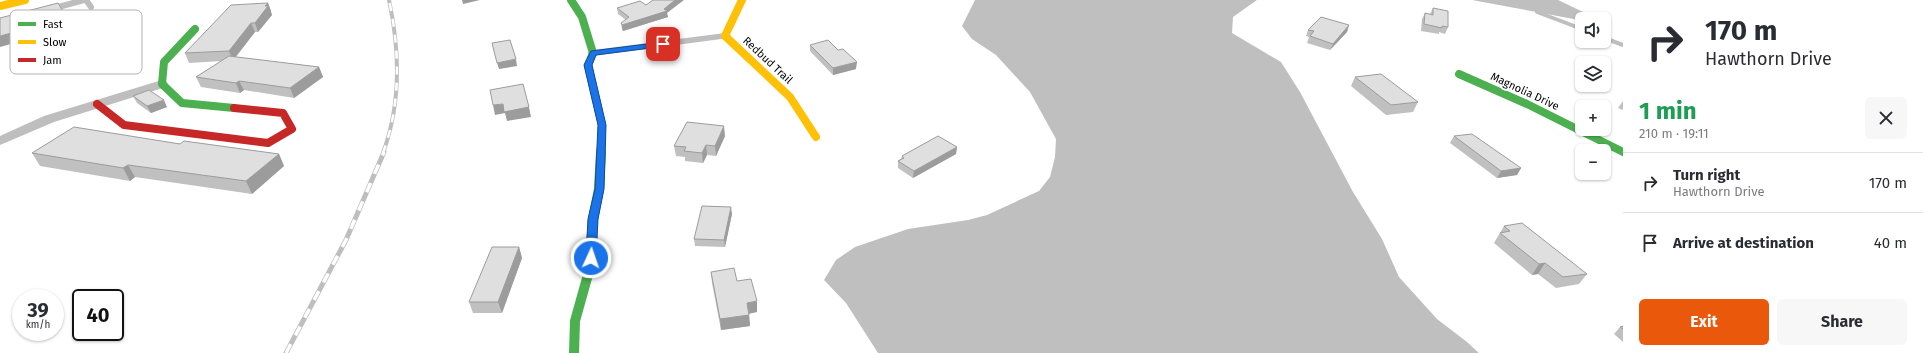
<!DOCTYPE html>
<meta charset="utf-8">
<style>
:root{--surface:#fff;--page:#f7f7f7;--text:#2b2b33;--muted:#7c7c81;--line:#e1e1e2;--accent:#ea580c}
body{margin:0;font-family:"Fira Sans",sans-serif;background:var(--page);color:var(--text);height:100vh;display:flex;flex-direction:column;font-size:15px;white-space:nowrap}
*{box-sizing:border-box;margin:0}
p{font-size:13px;color:var(--muted)}
.icon{flex:none;width:22px;height:22px;fill:none;stroke:currentColor;stroke-width:2;stroke-linecap:round;stroke-linejoin:round}
.map{position:relative;flex:1;overflow:hidden}
.side{display:flex;flex-direction:column;background:var(--surface);width:300px}
.side>*{flex:none}
.hud{background:#fff;color:var(--text);overflow:hidden}
.tools{position:absolute;left:1575px;top:12px;display:grid;gap:8px}
.tools a{display:grid;place-items:center;width:36px;height:36px;border-radius:6px;background:var(--surface);box-shadow:0 1px 3px #0004;font-size:20px}
.speed{position:absolute;left:12px;top:289px;display:flex;gap:8px;font-size:20px;font-weight:700;text-align:center}
.speed>*{display:grid;place-content:center;width:52px;height:52px;border-radius:50%;background:var(--surface);box-shadow:0 1px 3px #0004;line-height:1}
.speed small{font-size:10px;font-weight:400}
.speed .limit{border:2px solid #111;border-radius:6px;background:#fff;color:#111}
.pin{position:absolute;display:grid;place-items:center;width:34px;height:34px;color:#fff;margin:-17px;border-radius:8px;box-shadow:0 2px 6px #0006}
.me{position:absolute;width:44px;margin:-22px;rotate:3deg;stroke-linejoin:round;filter:drop-shadow(0 0 3px #0008)}
.turn{display:flex;align-items:center;gap:14px;height:84px;padding:0 16px;font-size:18px}
.turn .icon{width:52px;height:52px;stroke-width:2.5}
.turn b{display:block;font-size:28px;line-height:34px}
.round{display:grid;place-items:center;flex:none;width:42px;height:42px;border-radius:6px;background:var(--page)}
.summary{display:flex;align-items:center;justify-content:space-between;height:68px;padding:0 16px}
h1{font-size:24px;font-weight:700;line-height:30px;color:#1e9e55}
.action{display:flex;gap:8px;margin-top:auto;padding:8px 16px}
.action a{flex:1;height:46px;border-radius:6px;background:var(--accent);color:#fff;font-size:16px;font-weight:700;line-height:46px;text-align:center}
.action a+a{background:var(--page);color:var(--text)}
ul{padding:0;list-style:none}
li{display:flex;align-items:center;gap:12px;height:60px;padding:0 16px;border-top:1px solid var(--line)}
li div{flex:1}
li b{display:block;font-size:15px}
li em{font-style:normal}
main{display:flex;flex:1;min-height:0}
.map>svg:first-child{display:block}
.water{fill:#bfbfbf}
.lines{fill:none;stroke-linecap:round;stroke-linejoin:round}
.stream{stroke:#bfbfbf;stroke-width:4}
.lane{stroke:#bebebe;stroke-width:6}
.street{fill:#bebebe;fill-rule:evenodd}
.fast-far1{stroke:#4caf50;stroke-width:8}
.fast{stroke:#4caf50;stroke-width:10}
.slow{stroke:#ffc107;stroke-width:8}
.jam{stroke:#c62828;stroke-width:8}
.rail-far1-casing{stroke:#bebebe;stroke-width:4}
.rail-casing{stroke:#bebebe;stroke-width:5}
.rail-far1{stroke:#fff;stroke-width:2.5;stroke-dasharray:8;stroke-linecap:butt}
.rail{stroke:#fff;stroke-width:3.5;stroke-dasharray:10;stroke-linecap:butt}
.wall{fill:#c0c0c0}
.shaded-wall{fill:#9c9c9c}
.building{fill:#dfdfdf;stroke:#9c9c9c}
.route{fill:#1a73e8;stroke:#114b97}
.labels{text-anchor:middle;stroke-width:4;stroke-linejoin:round;paint-order:stroke}
.street-label{font-size:11px;fill:#000;stroke:#fff}
.key{fill:#fff;stroke:#b2b2b2;stroke-width:1}
.key-label{font-size:11px;fill:#000}
</style>
<main>
<div class="map">
<svg width="1623" height="353" viewBox="0 0 1623 353">
<rect width="100%" height="100%" fill="#fff"/>
<g class="water">
<polygon points="975,0 1257,0 1233,17 1232,33 1281,62 1300,92 1353,192 1382,239 1399,277 1437,319 1467,342 1479,353 878,353 846,303 824,280 836,260 855,247 908,229 968,220 987,215 1039,191 1050,177 1055,157 1056,139 1030,92 996,55 972,39 962,26"/>
<polygon points="1472,0 1558,0 1598,19 1579,20"/>
</g>
<g class="lines">
<g class="stream">
<polyline points="1537,12 1582,29"/>
<polyline points="1604,38 1623,45"/>
</g>
<g class="lane">
<polyline points="86,0 91,7"/>
<polyline points="51,9 84,0"/>
</g>
<g class="street">
<polygon points="725,33 729,34 731,36 729,38 593,56 587,53 593,50"/>
<polygon points="162,80 166,81 168,84 166,87 54,122 0,145 0,136 44,116"/>
</g>
<g class="fast-far1">
<polyline points="571,0 582,17 593,53 588,65 602,125 601,153"/>
<polyline points="195,29 164,62 162,84 182,103 234,108"/>
<polyline points="1459,74 1527,104 1623,152"/>
</g>
<polyline class="fast" points="574,353 575,321 589,271 593,219 599,189 601,152"/>
<g class="slow">
<polyline points="742,0 725,36 790,97 816,137"/>
<polyline points="0,6 25,0"/>
</g>
<polyline class="jam" points="97,104 124,125 268,143 292,129 283,113 234,108"/>
<g class="rail-far1-casing">
<path id="rail-far1" d="M383,153C401,104 400,51 389,0"/>
</g>
<g class="rail-casing">
<polyline id="rail" points="286,353 346,240 384,152"/>
</g>
<use href="#rail-far1" class="rail-far1"/>
<use href="#rail" class="rail"/>
</g>
<g class="wall">
<polygon points="268,3 271,11 271,12 272,15 258,32 255,32 236,57 319,67 323,77 294,98 244,90 240,93 201,87 196,77 222,61 189,63 185,53"/>
<polygon points="646,5 667,13 668,17 623,31 622,30 621,23 626,20 618,14 617,8"/>
<polygon points="1433,8 1448,27 1445,34 1439,32 1439,34 1421,31 1422,19 1425,13 1430,14"/>
<polygon points="1349,25 1347,32 1330,50 1307,43 1309,37 1306,36 1308,30"/>
<polygon points="810,45 838,50 856,69 833,75 810,51"/>
<polygon points="1355,77 1418,102 1413,112 1386,115 1351,86"/>
<polygon points="133,96 167,107 151,113 137,103"/>
<polygon points="1623,101 1623,110 1618,108"/>
<polygon points="725,136 716,156 707,155 703,163 685,161 685,157 676,156 674,146"/>
<polygon points="1454,136 1521,168 1517,175 1497,178 1450,143"/>
<polygon points="180,144 279,154 284,166 252,194 135,177 130,181 40,166 32,153"/>
<polygon points="957,147 956,154 913,178 898,168 898,161 901,159 902,156"/>
<polygon points="732,214 725,247 695,246 694,239"/>
<polygon points="1504,226 1587,274 1579,284 1556,288 1538,274 1532,275 1494,243"/>
<polygon points="519,247 522,258 502,313 473,313 469,302"/>
<polygon points="711,272 737,281 757,312 749,313 750,326 721,330 712,283"/>
<polygon points="1623,326 1623,342 1614,334 1620,327"/>
</g>
<g class="shaded-wall">
<polygon points="462,0 480,0 463,4"/>
<polygon points="675,0 684,0 667,13 668,17 623,31 622,25 664,9"/>
<polygon points="268,3 271,11 271,12 272,15 258,32 255,23 265,6"/>
<polygon points="67,18 72,27 0,47 0,36"/>
<polygon points="251,23 255,32 233,60 229,51"/>
<polygon points="1349,25 1347,32 1330,50 1333,44"/>
<polygon points="516,59 517,66 499,69 497,63"/>
<polygon points="857,62 856,69 833,75 833,68"/>
<polygon points="319,67 323,77 294,98 290,88"/>
<polygon points="239,81 244,90 240,93 236,83"/>
<polygon points="164,100 167,107 151,113 147,106"/>
<polygon points="503,104 529,107 531,117 507,121 505,113 495,115 493,105"/>
<polygon points="724,126 725,136 716,156 715,146"/>
<polygon points="706,145 707,155 703,163 702,153"/>
<polygon points="957,147 956,154 913,178 914,171"/>
<polygon points="279,154 284,166 252,194 246,181"/>
<polygon points="128,165 135,177 130,181 123,168"/>
<polygon points="1521,168 1517,175 1497,178 1501,171"/>
<polygon points="731,207 732,214 725,247 724,240"/>
<polygon points="519,247 522,258 502,313 498,302"/>
<polygon points="1545,263 1538,274 1532,275 1539,264"/>
<polygon points="757,301 757,312 748,314 747,303"/>
<polygon points="749,315 750,326 721,330 720,319"/>
</g>
<g class="building">
<polygon points="653,0 675,0 664,9 667,11 622,25 621,23 629,17 617,8 640,1 646,5"/>
<polygon points="58,3 67,18 0,36 0,18"/>
<polygon points="268,3 265,6 268,6 255,23 251,23 229,51 185,53 231,5"/>
<polygon points="1433,8 1448,11 1448,27 1442,26 1442,28 1424,24 1425,13 1433,15"/>
<polygon points="1321,17 1349,25 1333,44 1310,36 1314,31 1308,30"/>
<polygon points="510,40 516,59 497,63 492,43"/>
<polygon points="828,40 838,50 843,49 857,62 833,68 810,45"/>
<polygon points="229,56 319,67 290,88 239,81 236,83 196,77"/>
<polygon points="1381,74 1418,102 1391,105 1355,77"/>
<polygon points="523,84 529,107 504,112 503,104 493,105 490,90"/>
<polygon points="149,90 164,100 147,106 133,96"/>
<polygon points="687,122 724,126 715,146 706,145 702,153 684,151 686,147 674,146"/>
<polygon points="74,127 180,144 184,141 279,154 246,181 128,165 123,168 32,153"/>
<polygon points="1472,134 1521,168 1501,171 1454,136"/>
<polygon points="938,136 957,147 914,171 898,161 904,158 902,156"/>
<polygon points="702,206 731,207 724,240 694,239"/>
<polygon points="1522,223 1587,274 1563,277 1545,263 1539,264 1500,233 1510,231 1504,226"/>
<polygon points="492,247 519,247 498,302 469,302"/>
<polygon points="734,268 737,281 751,279 757,301 747,303 749,315 720,319 711,272"/>
<polygon points="1623,326 1623,329 1620,327"/>
</g>
<polygon class="route" points="663,42 666,43 666,46 596,55 592,65 606,125 604,189 598,219 596,258 594,260 587,260 586,258 588,219 595,189 598,125 584,65 591,51"/>
<g class="labels">
<g class="street-label">
<text transform="translate(768 60) rotate(43)" y="4">Redbud Trail</text>
<text transform="translate(1525 91) rotate(25)" y="4">Magnolia Drive</text>
</g>
</g>
<rect x="10" y="10" width="132" height="64" rx="6" class="key"/>
<rect x="18" y="22" width="18" height="4" fill="#4caf50"/>
<rect x="18" y="40" width="18" height="4" fill="#ffc107"/>
<rect x="18" y="58" width="18" height="4" fill="#c62828"/>
<g class="key-label">
<text x="43" y="28">Fast</text>
<text x="43" y="46">Slow</text>
<text x="43" y="64">Jam</text>
</g>
</svg>
<div class="tools">
<a><svg class="icon" aria-label="sound" viewBox="0 0 24 24"><path d="M4 9h4l5-4v14l-5-4H4zM17 9q2 3 0 6"/></svg></a>
<a><svg class="icon" aria-label="layers" viewBox="0 0 24 24"><path d="M12 4l9 5-9 5-9-5zM3 14l9 5 9-5"/></svg></a>
<a>+</a>
<a>−</a>
</div>
<div class="speed"><div>39<small>km/h</small></div><div class="limit">40</div></div>
<div class="pin" style="left:663px;top:44px;background:#d93025"><svg class="icon" aria-label="arrive" viewBox="0 0 24 24"><path d="M6 21V4h12l-3 4 3 4H6"/></svg></div>
<svg class="me" style="left:591px;top:258px" viewBox="-20 -20 40 40"><circle r="17" fill="#1a73e8" stroke="#fff" stroke-width="3"/><path d="M0-11L8 9 0 5-8 9z" fill="#fff"/></svg>
</div>
<section class="side">
<div class="hud">
<div class="turn"><svg class="icon" aria-label="right" viewBox="0 0 24 24"><path d="M7 20v-9h11M14 6l5 5-5 5"/></svg><div><b>170 m</b>Hawthorn Drive</div></div>
</div>
<div class="summary"><div><h1>1 min</h1><p>210 m · 19:11</p></div><a class="round"><svg class="icon" aria-label="close" viewBox="0 0 24 24"><path d="M6 6l12 12M18 6L6 18"/></svg></a></div>
<ul>
<li><svg class="icon" aria-label="right" viewBox="0 0 24 24"><path d="M7 20v-9h11M14 6l5 5-5 5"/></svg><div><b>Turn right</b><p>Hawthorn Drive</p></div><em>170 m</em></li>
<li><svg class="icon" aria-label="arrive" viewBox="0 0 24 24"><path d="M6 21V4h12l-3 4 3 4H6"/></svg><div><b>Arrive at destination</b></div><em>40 m</em></li>
</ul>
<div class="action"><a>Exit</a><a>Share</a></div>
</section>
</main>
